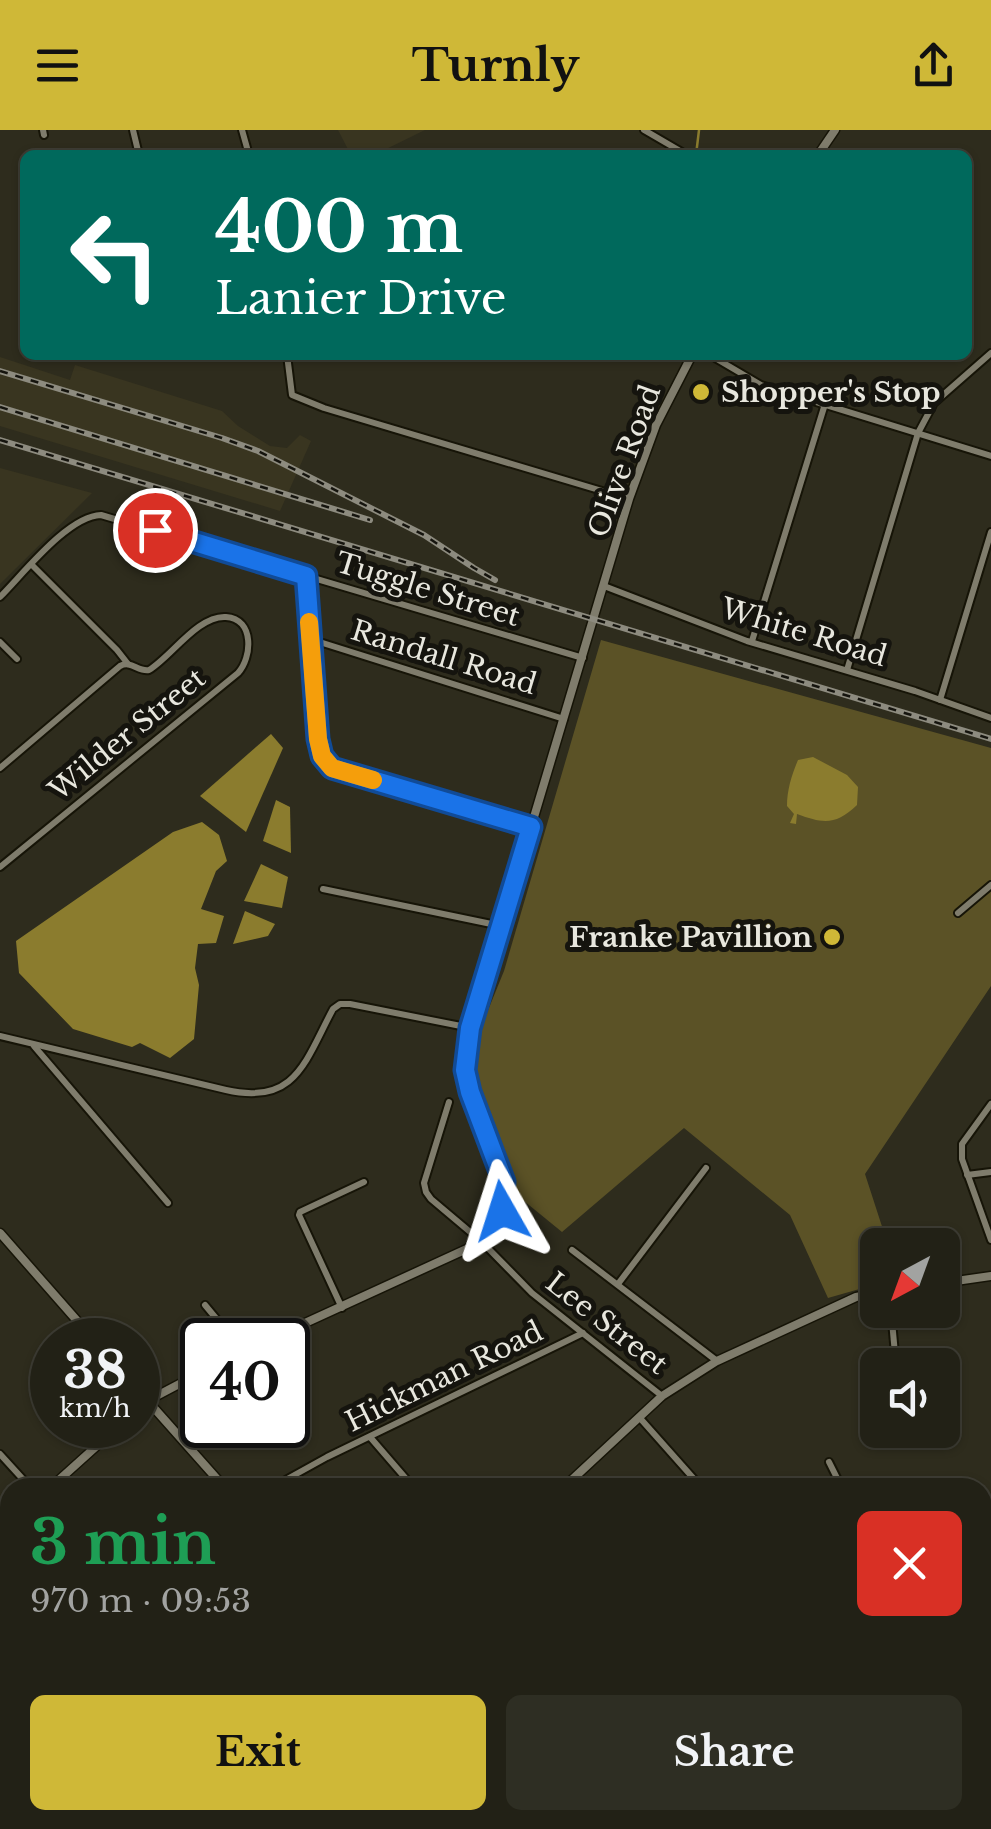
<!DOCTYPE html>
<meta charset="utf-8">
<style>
:root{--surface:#222116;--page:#2e2e23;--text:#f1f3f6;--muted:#a2a3a1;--line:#3f3e35;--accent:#cfb837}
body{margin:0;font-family:"Libre Baskerville",serif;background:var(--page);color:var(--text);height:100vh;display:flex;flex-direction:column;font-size:38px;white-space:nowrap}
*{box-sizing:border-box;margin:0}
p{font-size:32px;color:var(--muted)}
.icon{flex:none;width:55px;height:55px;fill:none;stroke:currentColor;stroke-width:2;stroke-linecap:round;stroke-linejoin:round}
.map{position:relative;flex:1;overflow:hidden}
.drawer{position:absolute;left:0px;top:1348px;width:992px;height:352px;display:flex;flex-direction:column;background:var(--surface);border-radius:30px 30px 0 0;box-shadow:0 2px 8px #0004,0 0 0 2px var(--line)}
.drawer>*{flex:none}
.banner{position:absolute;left:20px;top:20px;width:952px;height:210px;border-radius:15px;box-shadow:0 2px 8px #0004,0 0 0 2px var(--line);background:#00695c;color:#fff;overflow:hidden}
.needle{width:65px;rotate:221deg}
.controls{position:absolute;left:860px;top:1098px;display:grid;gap:20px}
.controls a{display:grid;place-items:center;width:100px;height:100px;border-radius:15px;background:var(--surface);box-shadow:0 2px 8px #0004,0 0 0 2px var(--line);font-size:50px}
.speed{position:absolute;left:30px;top:1188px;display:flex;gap:20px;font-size:50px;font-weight:700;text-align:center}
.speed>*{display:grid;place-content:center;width:130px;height:130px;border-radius:50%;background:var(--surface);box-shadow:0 2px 8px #0004,0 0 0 2px var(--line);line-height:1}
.speed small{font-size:25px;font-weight:400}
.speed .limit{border:5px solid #111;border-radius:15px;background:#fff;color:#111}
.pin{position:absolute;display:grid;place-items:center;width:85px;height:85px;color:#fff;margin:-42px;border:5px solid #fff;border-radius:50%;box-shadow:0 2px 10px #0007}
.me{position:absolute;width:110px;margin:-55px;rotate:354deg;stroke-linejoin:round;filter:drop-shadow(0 0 8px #0008)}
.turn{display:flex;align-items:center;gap:35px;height:210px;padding:0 30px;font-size:45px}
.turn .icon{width:130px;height:130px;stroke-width:2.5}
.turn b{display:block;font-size:70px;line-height:85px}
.round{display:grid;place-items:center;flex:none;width:105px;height:105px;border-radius:15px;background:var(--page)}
.overview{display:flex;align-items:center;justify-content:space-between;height:170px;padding:0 30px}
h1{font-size:60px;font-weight:700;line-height:75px;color:#1e9e55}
.action{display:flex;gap:20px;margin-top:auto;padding:20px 30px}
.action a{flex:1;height:115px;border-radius:15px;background:var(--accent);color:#111;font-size:40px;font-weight:700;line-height:115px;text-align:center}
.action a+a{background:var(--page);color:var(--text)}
header{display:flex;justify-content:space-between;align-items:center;height:130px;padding:0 30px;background:var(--accent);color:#111;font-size:45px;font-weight:700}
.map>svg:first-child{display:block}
.built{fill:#393520}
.green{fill:#5b5226}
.water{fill:#8b7c2e}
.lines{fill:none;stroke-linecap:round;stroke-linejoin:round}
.stream{stroke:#8b7c2e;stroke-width:2.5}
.street-casing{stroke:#161407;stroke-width:10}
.secondary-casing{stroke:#161407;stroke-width:11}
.street{stroke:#7f7c6c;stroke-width:6}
.secondary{stroke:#7f7c6c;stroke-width:8}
.rail-casing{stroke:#8d8b7f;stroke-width:6}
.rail{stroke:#15140e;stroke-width:2.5;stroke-dasharray:8;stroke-linecap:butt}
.route-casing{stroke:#114b97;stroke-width:25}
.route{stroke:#1a73e8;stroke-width:18}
.slow{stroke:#f59e0b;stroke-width:18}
.poi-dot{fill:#cfb837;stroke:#15140e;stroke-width:4}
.labels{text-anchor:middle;stroke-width:10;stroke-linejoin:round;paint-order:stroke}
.poi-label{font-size:28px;font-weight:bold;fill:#e8e7de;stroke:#15140e;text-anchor:start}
.street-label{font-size:28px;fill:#e8e7de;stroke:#15140e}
</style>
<header><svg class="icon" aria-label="menu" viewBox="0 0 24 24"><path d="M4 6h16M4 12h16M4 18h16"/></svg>Turnly<svg class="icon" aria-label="share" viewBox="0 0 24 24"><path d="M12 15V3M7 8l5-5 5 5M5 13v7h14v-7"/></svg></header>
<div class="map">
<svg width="991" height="1699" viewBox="0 0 991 1699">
<rect width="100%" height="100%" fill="#2e2c1d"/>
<g class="built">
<polygon points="338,0 425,0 374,25 351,25"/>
<polygon points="0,227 70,250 75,235 222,281 238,296 270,316 287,318 300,305 311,311 280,381 0,296"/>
<polygon points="0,338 92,363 0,454"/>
<polygon points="10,1462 10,1633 0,1638 0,1466"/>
<polygon points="991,1623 991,1676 983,1687 982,1632"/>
<polygon points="0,1641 10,1661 10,1690 24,1690 28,1699 0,1699"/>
<polygon points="355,1690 520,1690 528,1699 365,1699"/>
<polygon points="542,1690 980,1690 973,1699 550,1699"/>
</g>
<polygon class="green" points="601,510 991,618 991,856 865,1044 888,1115 878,1115 877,1154 828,1168 790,1085 684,998 562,1102 513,1062 478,964 471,922 504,841"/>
<g class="water">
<polygon points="271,604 283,618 246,702 200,666"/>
<path d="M813,627L847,645L858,657L857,675C836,695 824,694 797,684L796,694L790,693L794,684L787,676C787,660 792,644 798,630Z"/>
<polygon points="276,670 290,677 291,723 263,711"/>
<polygon points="202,692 219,705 227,731 216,741 201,779 224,786 216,813 198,814 195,838 199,855 194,909 170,928 140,913 132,917 73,899 19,843 16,811 173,702"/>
<polygon points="261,734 288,747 282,778 244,771"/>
<polygon points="245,781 275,794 268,806 233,814"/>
</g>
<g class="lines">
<polyline class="stream" points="696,25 699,0"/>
<g class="street-casing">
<g id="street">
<polyline points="43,0 44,5"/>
<polyline points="133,0 139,25"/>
<polyline points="242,0 249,25"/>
<polyline points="644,0 687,25"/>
<polyline points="287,225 292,265 324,278 629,369"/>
<polyline points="710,225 761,255 991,326"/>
<polyline points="32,435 117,520 128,534"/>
<polyline points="306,446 318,609 322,626 332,637 531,697"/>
<polyline points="604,456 747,511 915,561 991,588"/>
<path d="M0,467C24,443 68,386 101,385L583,528"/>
<polyline points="310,509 564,589"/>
<polyline points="752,511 825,274"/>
<polyline points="0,512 17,529"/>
<polyline points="847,540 918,303 934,273 991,223"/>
<polyline points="940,570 991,402"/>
<path d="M0,638L120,536C131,530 138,542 149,540C171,527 198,485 226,487C255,489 252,528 238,543L0,737"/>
<polyline points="323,759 501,796"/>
<polyline points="958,783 991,755"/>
<path d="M0,906L226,960C296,976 305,931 333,879L340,874H350L471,898"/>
<polyline points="34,916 168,1073"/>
<polyline points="449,972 424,1053 426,1062 431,1069 482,1112 532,1163 662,1266"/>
<polyline points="991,974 962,1014 962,1029 991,1110"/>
<polyline points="967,1045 991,1042"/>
<polyline points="572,1120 717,1231"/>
<polyline points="618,1154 706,1038"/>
<polyline points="205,1175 234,1210"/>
<polyline points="342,1178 299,1085 300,1082 364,1052"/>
<polyline points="891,1180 896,1235"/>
<polyline points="639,1287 702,1358"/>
<polyline points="370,1307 414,1358"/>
<polyline points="0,1324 31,1358"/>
<polyline points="829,1332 842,1358"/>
<polyline points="271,1358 327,1327 583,1203"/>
<polyline points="982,1390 991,1390"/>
<polyline points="0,1479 10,1488"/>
<polyline points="982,1508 991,1516"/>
<polyline points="0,1511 10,1500"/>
<polyline points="0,1644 10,1645"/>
<polyline points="982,1655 991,1664"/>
<polyline points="34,1690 38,1699"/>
<polyline points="350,1690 360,1699"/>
<polyline points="119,1699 126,1690"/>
<polyline points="697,1699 701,1690"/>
<polyline points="983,1699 991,1689"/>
</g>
</g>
<g class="secondary-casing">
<g id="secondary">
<polyline points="818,25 835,0"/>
<polyline points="0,1103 94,1210"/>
<polyline points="942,1153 991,1146"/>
<polyline points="268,1210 482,1112 503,1081 504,1052 470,962 465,940 471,898 629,369 656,295 692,225"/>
<polyline points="138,1260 225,1358"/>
<polyline points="138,1279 147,1271 202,1242"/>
<polyline points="50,1358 120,1295"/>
<polyline points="563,1358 662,1266 717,1231 856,1167 878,1163"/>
<polyline points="0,1399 10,1392"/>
<polyline points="0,1620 10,1638"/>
<polyline points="59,1690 68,1699"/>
<polyline points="526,1690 534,1699"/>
<polyline points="265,1699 273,1690"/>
</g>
</g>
<use href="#street" class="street"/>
<use href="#secondary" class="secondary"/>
<g class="rail-casing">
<g id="rail">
<polyline points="0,241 222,308 258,321 424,405 474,438 495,450"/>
<polyline points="0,277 370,390"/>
<polyline points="0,310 991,609"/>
</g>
</g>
<use href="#rail" class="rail"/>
</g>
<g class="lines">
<g class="route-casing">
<polyline id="route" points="155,400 306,446 318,609 322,626 332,638 531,697 470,898 465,940 470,962 504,1052 502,1081"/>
</g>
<use href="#route" class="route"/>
<polyline class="slow" points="309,492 318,609 322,626 332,638 373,650"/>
</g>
<g class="poi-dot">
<circle cx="701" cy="262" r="10"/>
<circle cx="832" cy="807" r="10"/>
</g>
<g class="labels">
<g class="poi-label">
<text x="721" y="272">Shopper's Stop</text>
<text x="812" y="817" text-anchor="end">Franke Pavillion</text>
</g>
<g class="street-label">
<text transform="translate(624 331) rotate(-70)" y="10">Olive Road</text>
<text transform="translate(428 459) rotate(17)" y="10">Tuggle Street</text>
<text transform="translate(804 502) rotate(17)" y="10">White Road</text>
<text transform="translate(444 527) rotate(17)" y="10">Randall Road</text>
<text transform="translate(127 604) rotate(-39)" y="10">Wilder Street</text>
<text transform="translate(607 1193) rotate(38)" y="10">Lee Street</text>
<text transform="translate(444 1246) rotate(-26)" y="10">Hickman Road</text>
</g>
</g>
</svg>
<div class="controls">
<a><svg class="needle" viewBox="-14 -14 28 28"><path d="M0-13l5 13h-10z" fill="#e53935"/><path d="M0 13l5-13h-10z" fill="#a2a3a1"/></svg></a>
<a><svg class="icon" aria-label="sound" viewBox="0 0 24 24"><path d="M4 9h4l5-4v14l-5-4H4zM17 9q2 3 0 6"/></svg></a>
</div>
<div class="speed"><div>38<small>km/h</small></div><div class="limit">40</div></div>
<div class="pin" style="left:155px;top:400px;background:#d93025"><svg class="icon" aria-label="arrive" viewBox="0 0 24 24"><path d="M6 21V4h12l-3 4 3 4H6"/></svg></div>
<svg class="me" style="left:502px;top:1081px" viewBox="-20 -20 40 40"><path d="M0-17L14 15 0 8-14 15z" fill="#1a73e8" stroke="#fff" stroke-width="4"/></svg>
<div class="banner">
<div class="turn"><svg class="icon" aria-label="left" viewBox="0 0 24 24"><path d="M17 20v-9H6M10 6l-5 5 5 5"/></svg><div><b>400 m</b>Lanier Drive</div></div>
</div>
<section class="drawer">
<div class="overview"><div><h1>3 min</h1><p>970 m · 09:53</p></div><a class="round" style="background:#d93025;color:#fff"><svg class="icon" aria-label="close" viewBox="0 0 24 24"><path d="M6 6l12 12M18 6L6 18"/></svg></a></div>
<div class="action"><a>Exit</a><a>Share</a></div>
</section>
</div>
